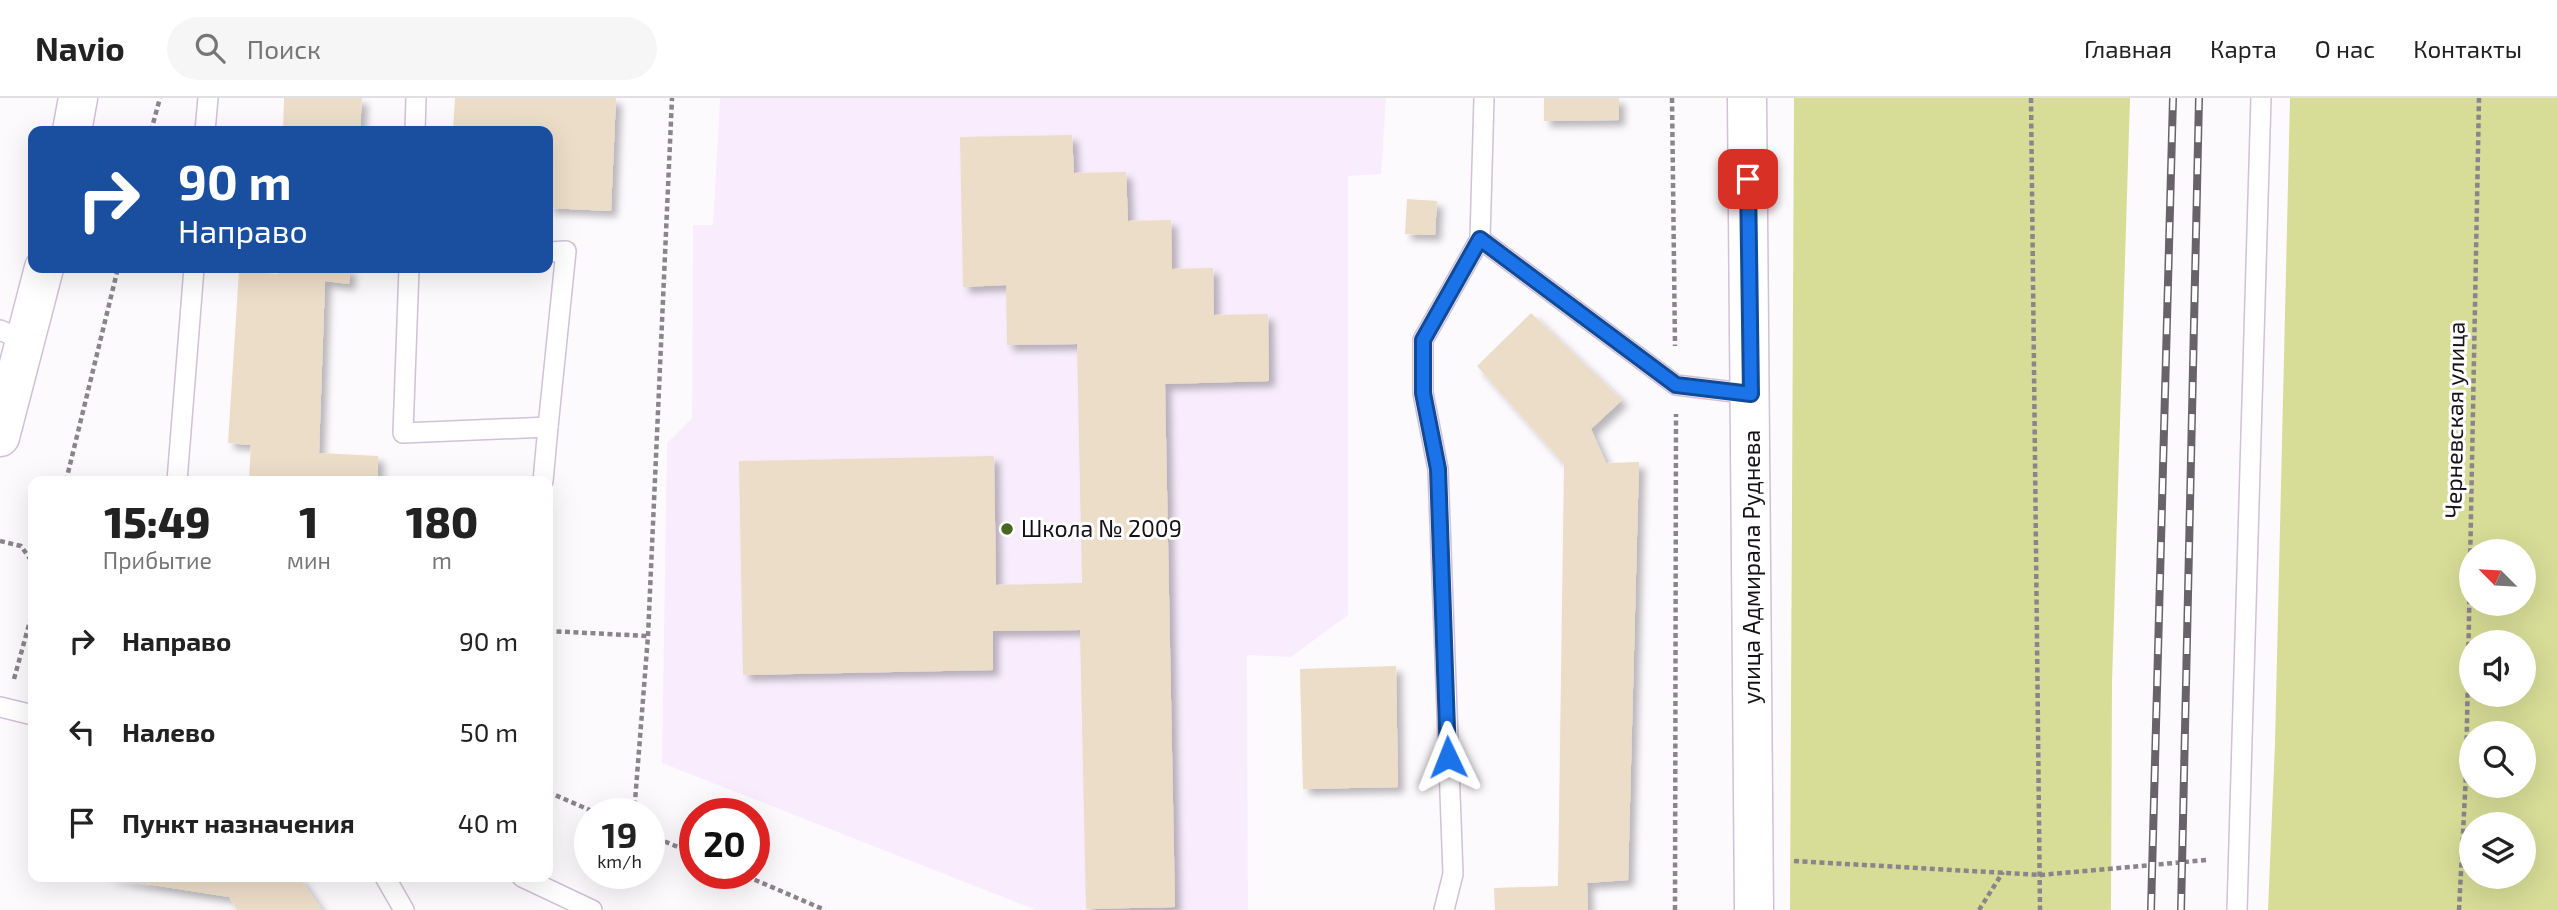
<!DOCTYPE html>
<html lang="ru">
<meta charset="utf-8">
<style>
:root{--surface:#fff;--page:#f6f6f6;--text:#222;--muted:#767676;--line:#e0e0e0}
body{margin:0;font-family:"Exo 2",sans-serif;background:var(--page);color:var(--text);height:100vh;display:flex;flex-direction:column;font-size:26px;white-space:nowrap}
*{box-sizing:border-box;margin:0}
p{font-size:23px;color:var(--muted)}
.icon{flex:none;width:38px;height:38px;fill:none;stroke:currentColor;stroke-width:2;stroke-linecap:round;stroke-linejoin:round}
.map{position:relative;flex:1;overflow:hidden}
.details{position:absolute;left:28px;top:378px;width:525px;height:406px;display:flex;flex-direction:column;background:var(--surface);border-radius:14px;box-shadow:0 7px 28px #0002}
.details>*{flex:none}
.hud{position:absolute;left:28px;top:28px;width:525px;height:147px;border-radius:14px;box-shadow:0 7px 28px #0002;background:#1a4fa0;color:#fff;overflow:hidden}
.needle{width:46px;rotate:294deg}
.controls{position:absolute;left:2459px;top:441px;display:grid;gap:14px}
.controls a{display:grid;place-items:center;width:77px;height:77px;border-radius:50%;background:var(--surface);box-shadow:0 7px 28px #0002;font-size:35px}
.speed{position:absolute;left:574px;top:700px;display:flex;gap:14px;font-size:35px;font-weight:700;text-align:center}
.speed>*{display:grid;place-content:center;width:91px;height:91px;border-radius:50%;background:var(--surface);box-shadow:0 7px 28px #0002;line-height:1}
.speed small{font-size:18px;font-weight:400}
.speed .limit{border:10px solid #d22;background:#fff;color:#111}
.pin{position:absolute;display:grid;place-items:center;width:60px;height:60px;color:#fff;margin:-30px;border-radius:14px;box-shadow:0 4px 10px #0006}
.me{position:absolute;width:77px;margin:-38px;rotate:358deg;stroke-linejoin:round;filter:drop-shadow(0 0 5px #0008)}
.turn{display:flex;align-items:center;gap:24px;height:147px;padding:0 35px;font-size:32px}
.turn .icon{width:91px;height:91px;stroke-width:2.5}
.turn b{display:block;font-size:49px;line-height:60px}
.eta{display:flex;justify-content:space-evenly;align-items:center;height:119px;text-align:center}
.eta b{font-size:42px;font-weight:800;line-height:49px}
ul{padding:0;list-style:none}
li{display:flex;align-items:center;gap:21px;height:91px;padding:0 35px}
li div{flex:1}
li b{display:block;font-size:26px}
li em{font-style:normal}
header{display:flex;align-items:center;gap:42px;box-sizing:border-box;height:98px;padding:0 35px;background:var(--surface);border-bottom:2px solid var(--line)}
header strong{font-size:33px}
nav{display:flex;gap:38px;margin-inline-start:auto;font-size:24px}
.search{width:490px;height:63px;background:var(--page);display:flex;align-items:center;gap:18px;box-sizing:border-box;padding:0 24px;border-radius:38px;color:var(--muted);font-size:26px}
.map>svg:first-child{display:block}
.built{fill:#f9edfd}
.green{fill:#d7dd96;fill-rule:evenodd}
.building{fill:#ecddc8;filter:url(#shadow)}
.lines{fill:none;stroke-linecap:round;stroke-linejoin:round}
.service-casing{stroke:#d0c1d6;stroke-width:22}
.minor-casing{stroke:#d0c1d6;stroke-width:41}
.tertiary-casing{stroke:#d0c1d6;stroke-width:41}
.path{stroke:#89858b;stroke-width:4.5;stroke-dasharray:5 3.5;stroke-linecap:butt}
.service{stroke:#fff;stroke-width:19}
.minor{stroke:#fff;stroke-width:38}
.tertiary{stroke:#fff;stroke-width:38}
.rail-casing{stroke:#676369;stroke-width:8}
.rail{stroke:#fff;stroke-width:5;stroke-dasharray:16;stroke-linecap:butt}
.route-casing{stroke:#114b97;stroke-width:18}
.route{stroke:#1a73e8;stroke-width:12}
.poi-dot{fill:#46671e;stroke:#fff;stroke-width:2.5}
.labels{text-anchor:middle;stroke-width:6;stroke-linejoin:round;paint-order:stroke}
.street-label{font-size:23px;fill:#161118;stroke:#fff}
.poi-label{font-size:23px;fill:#161118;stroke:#fff;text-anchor:start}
</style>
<header>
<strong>Navio</strong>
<div class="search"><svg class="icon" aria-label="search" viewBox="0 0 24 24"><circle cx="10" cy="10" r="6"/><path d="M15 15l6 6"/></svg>Поиск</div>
<nav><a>Главная</a><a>Карта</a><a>О нас</a><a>Контакты</a></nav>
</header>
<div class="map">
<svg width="2557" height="812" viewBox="0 0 2557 812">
<defs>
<filter id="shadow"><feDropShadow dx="6" dy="6" stdDeviation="3.5" flood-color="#0004"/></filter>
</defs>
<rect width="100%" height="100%" fill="#fdfafe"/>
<polygon class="built" points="720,0 1386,0 1381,76 1348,78 1348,517 1291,559 1247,557 1248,812 1036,812 662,665 667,345 692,320 693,127 713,127"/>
<g class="green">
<polygon points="1794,0 2130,0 2112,584 2111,812 1790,812"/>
<path d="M2290,0H2557V812H2268L2275,645ZM2471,453H2524V506H2471ZM2471,544H2524V597H2471ZM2471,635H2524V688H2471ZM2471,726H2524V779H2471Z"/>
</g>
<g class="building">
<polygon points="284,0 362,0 360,33 283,33"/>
<polygon points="455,0 616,0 611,113 548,110 548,33 453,33"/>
<polygon points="1544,0 1619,0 1619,22 1544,23"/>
<polygon points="1072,37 1074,75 1126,74 1128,123 1171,122 1172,171 1213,170 1214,217 1268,216 1269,283 1165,286 1175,809 1086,811 1080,532 993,533 993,572 743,577 739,363 994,358 996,487 1082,485 1077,246 1007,247 1006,187 963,189 960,39"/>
<polygon points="1407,101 1437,103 1435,137 1405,136"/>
<polygon points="278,170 350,170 349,186 325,183 319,355 378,358 378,380 403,381 403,383 249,383 251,347 228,345 239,173 278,176"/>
<polygon points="1531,215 1622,302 1591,331 1606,365 1639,364 1628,782 1587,785 1588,812 1495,812 1494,790 1558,788 1564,366 1477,268"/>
<polygon points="1396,568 1398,689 1303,691 1300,571"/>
<polygon points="102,779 299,779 322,812 237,812 229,799"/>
</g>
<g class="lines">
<g class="service-casing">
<g id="service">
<polyline points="205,33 208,0"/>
<polyline points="415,33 416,0"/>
<polyline points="1480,141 1484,0"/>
<polyline points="548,154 566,153 548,329"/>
<polyline points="409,170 403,335 548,329 543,383"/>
<polyline points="0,232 25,243"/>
<polyline points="177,383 194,170"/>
<polyline points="0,609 33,617"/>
<polyline points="385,779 404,812"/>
<polyline points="522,779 592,812"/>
<polyline points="1444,812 1453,776 1438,371 1423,295 1423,242 1480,141 1676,287 1751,296"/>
<polyline points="2237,812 2261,0"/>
</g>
</g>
<g class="minor-casing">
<polyline id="minor" points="1747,0 1754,812"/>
</g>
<g class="tertiary-casing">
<g id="tertiary">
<polyline points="72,33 78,0"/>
<polyline points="0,339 44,170"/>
</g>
</g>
<g class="path">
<polyline points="1672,0 1675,248"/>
<polyline points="2031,0 2040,812"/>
<polyline points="151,33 160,0"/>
<polyline points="66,383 118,170"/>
<polyline points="0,443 21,448 33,465"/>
<polyline points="548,533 648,538"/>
<polyline points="14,581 33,512"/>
<polyline points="548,694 599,716"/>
<polyline points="634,716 648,538 672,0"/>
<polyline points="649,737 695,756"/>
<polyline points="1794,763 2041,777 2207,762"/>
<polyline points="739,775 825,812"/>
<polyline points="1675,812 1676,316"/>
<polyline points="1979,812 2003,774"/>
<polyline points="2459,812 2466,677 2479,0"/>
</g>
<use href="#service" class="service"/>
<use href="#minor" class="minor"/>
<use href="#tertiary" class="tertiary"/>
<g class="rail-casing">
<g id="rail">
<polyline points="2151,812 2173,0"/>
<polyline points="2181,812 2199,0"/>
</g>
</g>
<use href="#rail" class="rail"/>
</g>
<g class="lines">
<g class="route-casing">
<polyline id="route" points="1448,659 1438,371 1423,295 1423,242 1480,141 1676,287 1751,296 1748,81"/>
</g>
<use href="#route" class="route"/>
</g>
<circle class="poi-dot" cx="1007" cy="431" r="7"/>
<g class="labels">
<g class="street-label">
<text transform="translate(2455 322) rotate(-89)" y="8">Черневская улица</text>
<text transform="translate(1752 469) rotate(-90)" y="8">улица Адмирала Руднева</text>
</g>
<g class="poi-label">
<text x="1021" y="439">Школа № 2009</text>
</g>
</g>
</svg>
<div class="controls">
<a><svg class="needle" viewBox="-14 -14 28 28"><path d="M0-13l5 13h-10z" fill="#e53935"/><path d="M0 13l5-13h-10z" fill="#767676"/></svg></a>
<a><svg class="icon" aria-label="sound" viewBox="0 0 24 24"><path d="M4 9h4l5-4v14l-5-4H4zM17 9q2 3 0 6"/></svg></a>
<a><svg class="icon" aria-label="search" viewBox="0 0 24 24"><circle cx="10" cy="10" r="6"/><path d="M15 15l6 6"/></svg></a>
<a><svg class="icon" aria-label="layers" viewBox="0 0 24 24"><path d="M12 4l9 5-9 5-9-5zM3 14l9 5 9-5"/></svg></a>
</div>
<div class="speed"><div>19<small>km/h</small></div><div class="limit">20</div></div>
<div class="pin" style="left:1748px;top:81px;background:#d93025"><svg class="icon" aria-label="arrive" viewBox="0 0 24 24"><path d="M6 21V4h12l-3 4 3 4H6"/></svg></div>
<svg class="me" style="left:1448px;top:659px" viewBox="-20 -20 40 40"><path d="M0-17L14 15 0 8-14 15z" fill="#1a73e8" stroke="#fff" stroke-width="4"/></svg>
<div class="hud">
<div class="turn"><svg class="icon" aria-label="right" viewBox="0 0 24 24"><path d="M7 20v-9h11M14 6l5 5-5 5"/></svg><div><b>90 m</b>Направо</div></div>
</div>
<section class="details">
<div class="eta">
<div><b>15:49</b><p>Прибытие</p></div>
<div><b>1</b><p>мин</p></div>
<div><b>180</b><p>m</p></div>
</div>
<ul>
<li><svg class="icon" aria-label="right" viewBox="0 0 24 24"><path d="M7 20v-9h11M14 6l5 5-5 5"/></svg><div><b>Направо</b></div><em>90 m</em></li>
<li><svg class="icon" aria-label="left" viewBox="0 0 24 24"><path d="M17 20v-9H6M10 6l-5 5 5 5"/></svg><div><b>Налево</b></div><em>50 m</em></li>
<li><svg class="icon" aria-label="arrive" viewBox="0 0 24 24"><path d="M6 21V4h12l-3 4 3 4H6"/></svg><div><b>Пункт назначения</b></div><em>40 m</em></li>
</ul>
</section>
</div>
